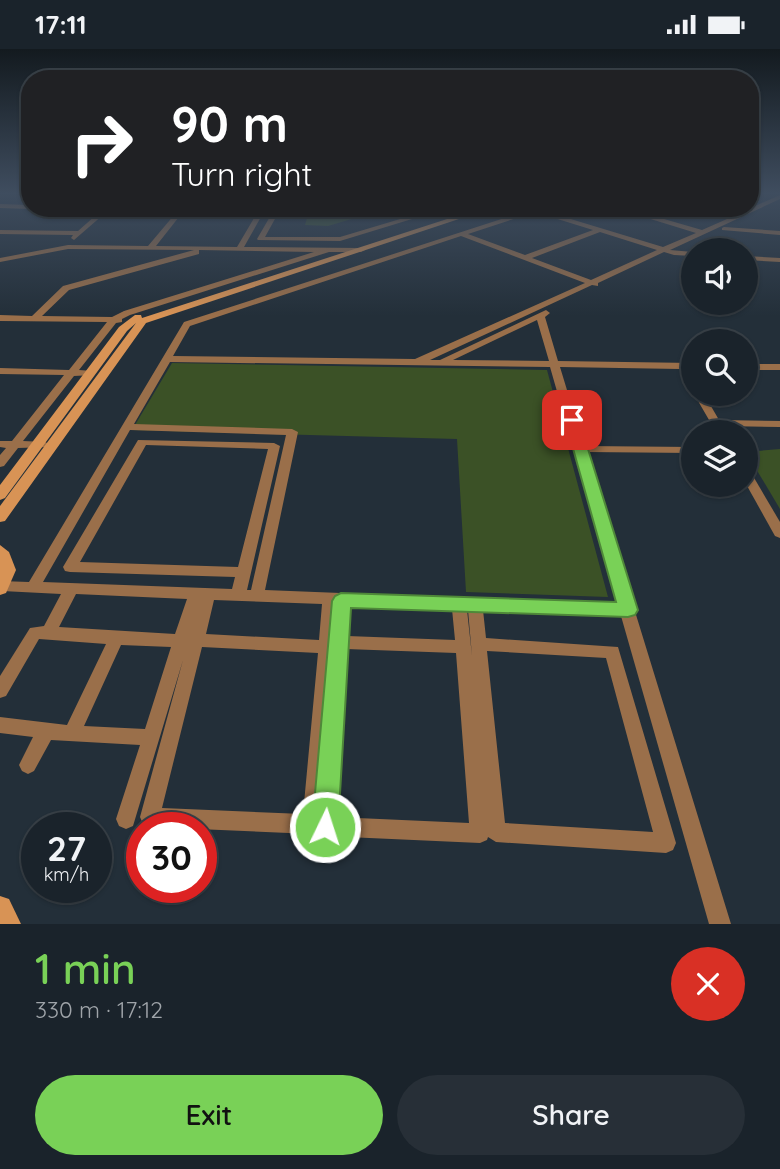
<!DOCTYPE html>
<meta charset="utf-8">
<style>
:root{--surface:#1a232b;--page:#272f37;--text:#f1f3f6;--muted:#9fa4a9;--line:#384047;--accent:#79d157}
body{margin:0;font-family:Quicksand,sans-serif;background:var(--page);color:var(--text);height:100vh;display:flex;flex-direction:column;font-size:26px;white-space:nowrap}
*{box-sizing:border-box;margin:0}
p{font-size:23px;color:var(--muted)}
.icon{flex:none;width:38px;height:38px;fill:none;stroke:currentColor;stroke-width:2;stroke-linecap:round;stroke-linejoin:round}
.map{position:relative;height:875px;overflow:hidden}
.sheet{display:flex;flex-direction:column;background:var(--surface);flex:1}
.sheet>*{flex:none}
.top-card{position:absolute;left:21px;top:21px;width:738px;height:147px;border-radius:28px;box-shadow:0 2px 5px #0004,0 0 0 2px var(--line);background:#202124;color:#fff;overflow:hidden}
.controls{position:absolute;left:681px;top:189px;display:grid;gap:14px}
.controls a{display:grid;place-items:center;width:77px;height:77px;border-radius:50%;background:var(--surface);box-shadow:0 2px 5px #0004,0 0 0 2px var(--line);font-size:35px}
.speed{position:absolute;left:21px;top:763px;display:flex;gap:14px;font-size:35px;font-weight:700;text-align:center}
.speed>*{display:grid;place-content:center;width:91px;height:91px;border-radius:50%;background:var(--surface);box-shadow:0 2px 5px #0004,0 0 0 2px var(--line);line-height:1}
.speed small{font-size:18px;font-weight:400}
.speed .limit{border:10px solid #d22;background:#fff;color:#111}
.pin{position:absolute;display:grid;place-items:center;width:60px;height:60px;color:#fff;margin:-30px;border-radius:14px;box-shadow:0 4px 10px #0006}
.me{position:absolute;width:77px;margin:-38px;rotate:4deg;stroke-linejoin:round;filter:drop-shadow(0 0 5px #0008)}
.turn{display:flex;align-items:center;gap:24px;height:147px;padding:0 35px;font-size:32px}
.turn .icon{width:91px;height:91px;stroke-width:2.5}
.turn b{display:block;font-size:49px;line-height:60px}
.round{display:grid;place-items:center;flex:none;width:74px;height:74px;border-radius:37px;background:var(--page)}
.head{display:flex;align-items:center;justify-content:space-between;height:119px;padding:0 35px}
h1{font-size:42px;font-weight:600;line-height:52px;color:var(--accent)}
.action{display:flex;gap:14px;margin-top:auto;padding:14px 35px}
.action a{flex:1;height:80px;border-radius:42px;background:var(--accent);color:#111;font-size:28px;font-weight:600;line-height:80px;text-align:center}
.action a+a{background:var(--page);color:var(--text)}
.status{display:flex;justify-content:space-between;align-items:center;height:49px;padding:0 35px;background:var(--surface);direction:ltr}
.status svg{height:19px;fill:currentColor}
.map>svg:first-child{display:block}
.green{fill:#3b5126}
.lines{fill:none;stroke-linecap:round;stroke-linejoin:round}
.street{fill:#9a6f4a;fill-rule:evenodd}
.secondary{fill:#d89355;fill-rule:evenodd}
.route{fill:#79d157;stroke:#4f8839;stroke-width:2}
</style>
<div class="status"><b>17:11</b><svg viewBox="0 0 49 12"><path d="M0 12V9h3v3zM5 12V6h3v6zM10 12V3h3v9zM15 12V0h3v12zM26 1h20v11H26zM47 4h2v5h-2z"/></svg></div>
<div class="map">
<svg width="780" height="875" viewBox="0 0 780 875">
<rect width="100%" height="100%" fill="#232f39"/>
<g class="green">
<polygon points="310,159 389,159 328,177 305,176"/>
<polygon points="172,314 547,321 608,548 466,543 457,390 132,381"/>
<polygon points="780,400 780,460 746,403"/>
</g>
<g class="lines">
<g class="street">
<path d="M780,146V150L670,201L693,203V207L674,206L664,203L598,234V237L592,236L430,311H440L546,261L550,264L545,268L558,312L693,314V320H689L693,326V338L689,337L680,320L560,318L584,397L693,398V404L586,403L731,875H709L621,567L483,561L486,589L618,598L676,794L673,801L666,804L496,793L488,788L487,791L480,794L325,787L317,783L312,785L150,778L143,775L140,768L183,611L133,777L126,780L119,777L116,770L140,696L51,691L34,722L28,725L22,722L19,716L33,688L0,684V668L67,676L106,595L39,590L6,647L0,649V627L30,579L44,577L61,545L2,542H0V532L29,533L184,273L529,161L527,159H543L541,161L663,198L696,184L615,159H626L702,181L727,170L692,159H703L732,167ZM535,163L593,181L525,206L468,185ZM600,183L657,201L591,231L532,209ZM461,187L585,234L415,310L173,307L190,277ZM537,271L549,312L453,311ZM170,313L550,318L618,555L265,541L298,383L292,380L134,375ZM130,381L286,386L251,541H247L280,397L274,394L138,391L63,518L65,522L70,523L235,528L232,540L43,533ZM146,396L268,400L238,518L80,513ZM76,545L187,550L175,585L59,578ZM214,551L322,555L319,591L206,585ZM349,556L452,560L455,591L347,587ZM467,561H468L472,607ZM121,596L171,598L145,680L84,677ZM202,598L318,604L303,765L162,759ZM346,600L456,604L469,774L335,768ZM487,602L606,609L653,783L505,774Z"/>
<polygon points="0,155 30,156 30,159 32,159 30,160 0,159"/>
<polygon points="104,159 111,159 74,191 71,189 73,186 0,185 0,181 78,182"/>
<path d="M180,159H186L156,197L237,198L260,159H266L244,198L361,199L365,201L361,203H329L130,266L122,270V273L116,274L79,321L93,322V326L74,327L23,392L45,393L51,396L49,398L18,399L4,417L0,418V406L6,399L0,398V392H12L64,326L0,325V319L69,321L107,273L0,272V266L32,267L63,237L194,201L68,200L0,213V209L68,196L148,197ZM199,201L314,203L124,262L112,268L42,267L69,241L199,205Z"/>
<polygon points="275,159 281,159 265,188 340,188 437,159 448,159 340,192 258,191 257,190"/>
<polygon points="724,178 780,182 780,186 722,181 722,179"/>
<polygon points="746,207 780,209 780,213 746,211"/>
<rect x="746" y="315" width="34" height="6"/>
<polygon points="694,345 704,345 719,371 780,372 780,378 723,377 726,383 716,383"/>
<polygon points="746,421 750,422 780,473 780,489 775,487 746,435"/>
</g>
<g class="secondary">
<polygon points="481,159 492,159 146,274 5,472 0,473 0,457 136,274 127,282 5,449 0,451 0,436 119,278 135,266 141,266 142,269"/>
<polygon points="0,496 9,503 16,521 6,544 0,546"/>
<polygon points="0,847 9,850 21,875 0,875"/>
</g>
</g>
<linearGradient id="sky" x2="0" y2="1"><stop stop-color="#131a1f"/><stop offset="0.54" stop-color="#3f4d5f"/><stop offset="1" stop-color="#3f4d5f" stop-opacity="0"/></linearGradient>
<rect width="780" height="267" fill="url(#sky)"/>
<polygon class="route" points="572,367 579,371 638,561 635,566 628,568 351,559 338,778 334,787 325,790 316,787 312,778 332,552 335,547 341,544 616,553 565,371"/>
</svg>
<div class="controls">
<a><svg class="icon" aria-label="sound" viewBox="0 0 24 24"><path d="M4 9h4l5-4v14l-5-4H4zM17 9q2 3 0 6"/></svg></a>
<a><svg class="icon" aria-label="search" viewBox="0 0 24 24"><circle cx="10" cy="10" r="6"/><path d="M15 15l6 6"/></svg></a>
<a><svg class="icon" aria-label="layers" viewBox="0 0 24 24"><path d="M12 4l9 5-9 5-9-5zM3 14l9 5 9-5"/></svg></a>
</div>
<div class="speed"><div>27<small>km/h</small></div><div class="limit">30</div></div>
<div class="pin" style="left:572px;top:371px;background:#d93025"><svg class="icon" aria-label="arrive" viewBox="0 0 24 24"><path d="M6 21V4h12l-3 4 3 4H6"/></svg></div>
<svg class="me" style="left:325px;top:778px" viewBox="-20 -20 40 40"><circle r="17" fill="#79d157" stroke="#fff" stroke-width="3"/><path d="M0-11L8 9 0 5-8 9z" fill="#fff"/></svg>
<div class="top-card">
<div class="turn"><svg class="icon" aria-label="right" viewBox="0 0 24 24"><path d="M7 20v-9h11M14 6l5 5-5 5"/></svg><div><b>90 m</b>Turn right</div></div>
</div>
</div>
<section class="sheet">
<div class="head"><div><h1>1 min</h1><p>330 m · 17:12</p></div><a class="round" style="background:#d93025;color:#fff"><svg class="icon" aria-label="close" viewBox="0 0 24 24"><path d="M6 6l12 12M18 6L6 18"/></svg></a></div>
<div class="action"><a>Exit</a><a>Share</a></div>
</section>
